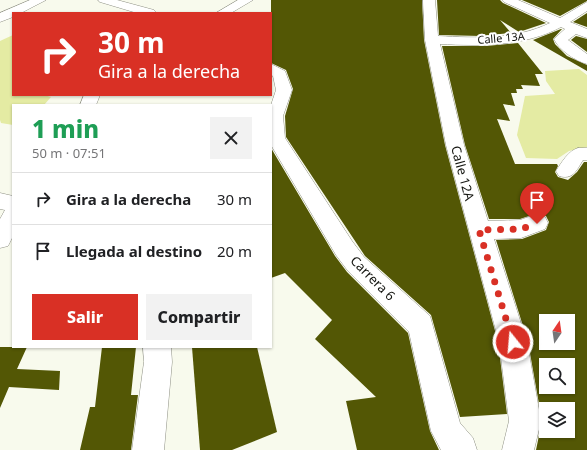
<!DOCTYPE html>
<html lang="es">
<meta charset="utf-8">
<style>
:root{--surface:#fff;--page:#f2f2f2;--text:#202124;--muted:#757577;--line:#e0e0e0;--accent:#d93025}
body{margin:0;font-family:"Noto Sans",sans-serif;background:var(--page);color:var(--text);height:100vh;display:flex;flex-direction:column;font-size:15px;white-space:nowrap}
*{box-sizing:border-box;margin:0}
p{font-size:13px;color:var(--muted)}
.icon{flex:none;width:22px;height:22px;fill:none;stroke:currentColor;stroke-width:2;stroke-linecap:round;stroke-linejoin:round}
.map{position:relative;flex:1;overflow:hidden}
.details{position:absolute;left:12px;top:104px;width:260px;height:244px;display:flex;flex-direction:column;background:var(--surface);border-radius:0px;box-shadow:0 1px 3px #0004}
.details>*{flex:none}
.top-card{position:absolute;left:12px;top:12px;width:260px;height:84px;border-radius:0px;box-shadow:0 1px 3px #0004;background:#d93025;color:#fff;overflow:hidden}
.needle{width:26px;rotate:13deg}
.buttons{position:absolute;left:539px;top:314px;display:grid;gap:8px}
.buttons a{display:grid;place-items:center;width:36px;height:36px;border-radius:0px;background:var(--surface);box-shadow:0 1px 3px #0004;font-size:20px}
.pin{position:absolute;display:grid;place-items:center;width:34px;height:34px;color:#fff;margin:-41px -17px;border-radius:50% 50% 50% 0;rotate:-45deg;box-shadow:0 0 4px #0007}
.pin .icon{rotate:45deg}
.me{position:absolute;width:44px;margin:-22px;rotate:343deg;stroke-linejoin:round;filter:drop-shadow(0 0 3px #0008)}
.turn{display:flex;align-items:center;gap:14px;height:84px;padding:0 20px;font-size:18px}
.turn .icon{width:52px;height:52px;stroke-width:2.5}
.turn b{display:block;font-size:28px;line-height:34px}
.round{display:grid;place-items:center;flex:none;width:42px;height:42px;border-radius:0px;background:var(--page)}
.summary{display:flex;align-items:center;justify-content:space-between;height:68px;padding:0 20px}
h1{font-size:24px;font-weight:800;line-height:30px;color:#1e9e55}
.primary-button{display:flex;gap:8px;margin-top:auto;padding:8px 20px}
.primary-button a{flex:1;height:46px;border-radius:0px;background:var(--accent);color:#fff;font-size:16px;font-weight:800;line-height:46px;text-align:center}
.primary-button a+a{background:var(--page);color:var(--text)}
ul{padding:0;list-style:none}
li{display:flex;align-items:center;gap:12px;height:52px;padding:0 20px;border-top:1px solid var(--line)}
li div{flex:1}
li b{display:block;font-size:15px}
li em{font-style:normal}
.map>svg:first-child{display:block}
.green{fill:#e4eba3}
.building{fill:#535705;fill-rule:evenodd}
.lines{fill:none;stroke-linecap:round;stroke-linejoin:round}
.minor-casing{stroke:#8e9084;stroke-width:1}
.minor{fill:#fff;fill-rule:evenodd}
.route{stroke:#d93025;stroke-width:7;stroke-dasharray:0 12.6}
.labels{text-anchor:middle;stroke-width:4;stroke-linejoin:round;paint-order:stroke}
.far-street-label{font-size:11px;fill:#13140f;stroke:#fff}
.street-label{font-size:13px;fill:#13140f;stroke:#fff}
</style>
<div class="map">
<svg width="587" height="450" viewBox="0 0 587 450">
<rect width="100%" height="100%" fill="#f8faed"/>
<g class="green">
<polygon points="13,35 13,95 44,95 51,97 44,105 13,105 13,125 1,123 0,120 0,41"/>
<polygon points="579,69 587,75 587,147 569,151 557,159 526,158 517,135 525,96 555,94 546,81 545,71"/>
</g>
<g class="building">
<polygon points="271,0 422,0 424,40 445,145 498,342 507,414 460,417 431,315 365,256 286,137 285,116 293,89 286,70 271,63"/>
<polygon points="437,0 500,0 503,3 546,23 519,32 500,20 511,33 481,36 439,35"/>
<polygon points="522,0 587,0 587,1 560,16"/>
<polygon points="587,13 587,27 573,22"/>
<polygon points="561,29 562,29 553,39 555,44 567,56 587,65 587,71 533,40"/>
<polygon points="576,36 587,39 587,52 571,40"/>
<path d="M518,43L543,74H535L540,86L521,85L523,89H516L517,93H511L515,106L503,104L510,121L497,119L515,164H557L558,166L555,172L558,177L568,180L577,172L584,162H587V450H536L542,421L528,342L496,240L522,239L546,230L549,222L546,216L538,213L520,219H489L465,145L442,46H486ZM546,321H568V343H546ZM546,365H568V387H546ZM546,409H568V431H546Z"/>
<polygon points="271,148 335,256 347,272 408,333 430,431 439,450 357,450 346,401 376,397 315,339 332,320 285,273 271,278"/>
<polygon points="0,347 27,347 17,369 60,371 59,390 9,387 0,408"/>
<polygon points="102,347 136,347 131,395 138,395 131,450 80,450 90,407 95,407"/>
<polygon points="192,347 257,347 277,432 232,450 200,450"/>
</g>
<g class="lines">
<g class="minor-casing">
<g id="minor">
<polygon points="30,0 46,0 21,13 13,13 13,17 0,22 0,13"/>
<polygon points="98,0 117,0 154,10 156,13 137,13 100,2"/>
<polygon points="238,0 253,0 231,13 216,13"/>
<path d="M423,0H435L438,36C477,38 515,40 550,23L504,2L502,0H518L560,18L587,2V11L570,22L587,29V38L576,34L568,40L587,54V64C576,61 559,50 554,39L565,29L561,27C523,47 481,46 440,44L464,145L488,221L520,220L537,214L545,217L548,223L545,229L521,238L494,239L527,342L541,421L534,450H502L509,421L499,342L446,145L425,40Z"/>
<polygon points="271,64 285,71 292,90 283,116 285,138 352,241 364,257 430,316 460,423 473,438 477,450 441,450 431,431 409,332 348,271 336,255 271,145 271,105 276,90 273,76 271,75"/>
<polygon points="84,95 100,95 96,105 80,105"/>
<path d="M578,148H587V160H583C576,171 573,180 559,176L556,171C562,162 568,151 578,148Z"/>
<polygon points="0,193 13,196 13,236 8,246 0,248 0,219 5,210 0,209"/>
<polygon points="143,347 171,347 172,362 164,450 132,450 144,362"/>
</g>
</g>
<use href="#minor" class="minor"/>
</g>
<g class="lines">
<polyline class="route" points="513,342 479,230 521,229 537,224"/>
</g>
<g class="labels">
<g class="far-street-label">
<text transform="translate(501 38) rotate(-5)" y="4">Calle 13A</text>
</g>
<g class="street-label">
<text transform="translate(463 173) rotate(75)" y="5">Calle 12A</text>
<text transform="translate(373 278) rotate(45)" y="5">Carrera 6</text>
</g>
</g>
</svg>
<div class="buttons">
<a><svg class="needle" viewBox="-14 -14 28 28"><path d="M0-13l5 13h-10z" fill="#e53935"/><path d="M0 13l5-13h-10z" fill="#757577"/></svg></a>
<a><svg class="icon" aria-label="search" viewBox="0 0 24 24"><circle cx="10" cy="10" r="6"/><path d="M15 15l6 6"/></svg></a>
<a><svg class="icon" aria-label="layers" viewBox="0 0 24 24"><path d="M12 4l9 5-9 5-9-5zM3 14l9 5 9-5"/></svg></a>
</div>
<div class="pin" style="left:537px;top:224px;background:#d93025"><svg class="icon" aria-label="arrive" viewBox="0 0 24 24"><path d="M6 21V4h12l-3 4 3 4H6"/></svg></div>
<svg class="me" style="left:513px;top:342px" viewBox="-20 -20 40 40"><circle r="17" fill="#d93025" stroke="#fff" stroke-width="3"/><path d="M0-11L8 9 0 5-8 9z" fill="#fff"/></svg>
<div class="top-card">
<div class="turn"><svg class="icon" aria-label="right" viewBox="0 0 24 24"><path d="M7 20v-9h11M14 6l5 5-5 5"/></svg><div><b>30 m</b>Gira a la derecha</div></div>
</div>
<section class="details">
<div class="summary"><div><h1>1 min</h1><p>50 m · 07:51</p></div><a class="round"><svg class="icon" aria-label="close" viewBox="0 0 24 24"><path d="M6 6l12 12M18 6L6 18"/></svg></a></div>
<ul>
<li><svg class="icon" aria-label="right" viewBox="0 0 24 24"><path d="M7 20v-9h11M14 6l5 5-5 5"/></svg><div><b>Gira a la derecha</b></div><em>30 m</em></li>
<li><svg class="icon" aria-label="arrive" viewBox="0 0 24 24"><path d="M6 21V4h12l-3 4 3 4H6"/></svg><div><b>Llegada al destino</b></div><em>20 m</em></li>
</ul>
<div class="primary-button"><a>Salir</a><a>Compartir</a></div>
</section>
</div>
